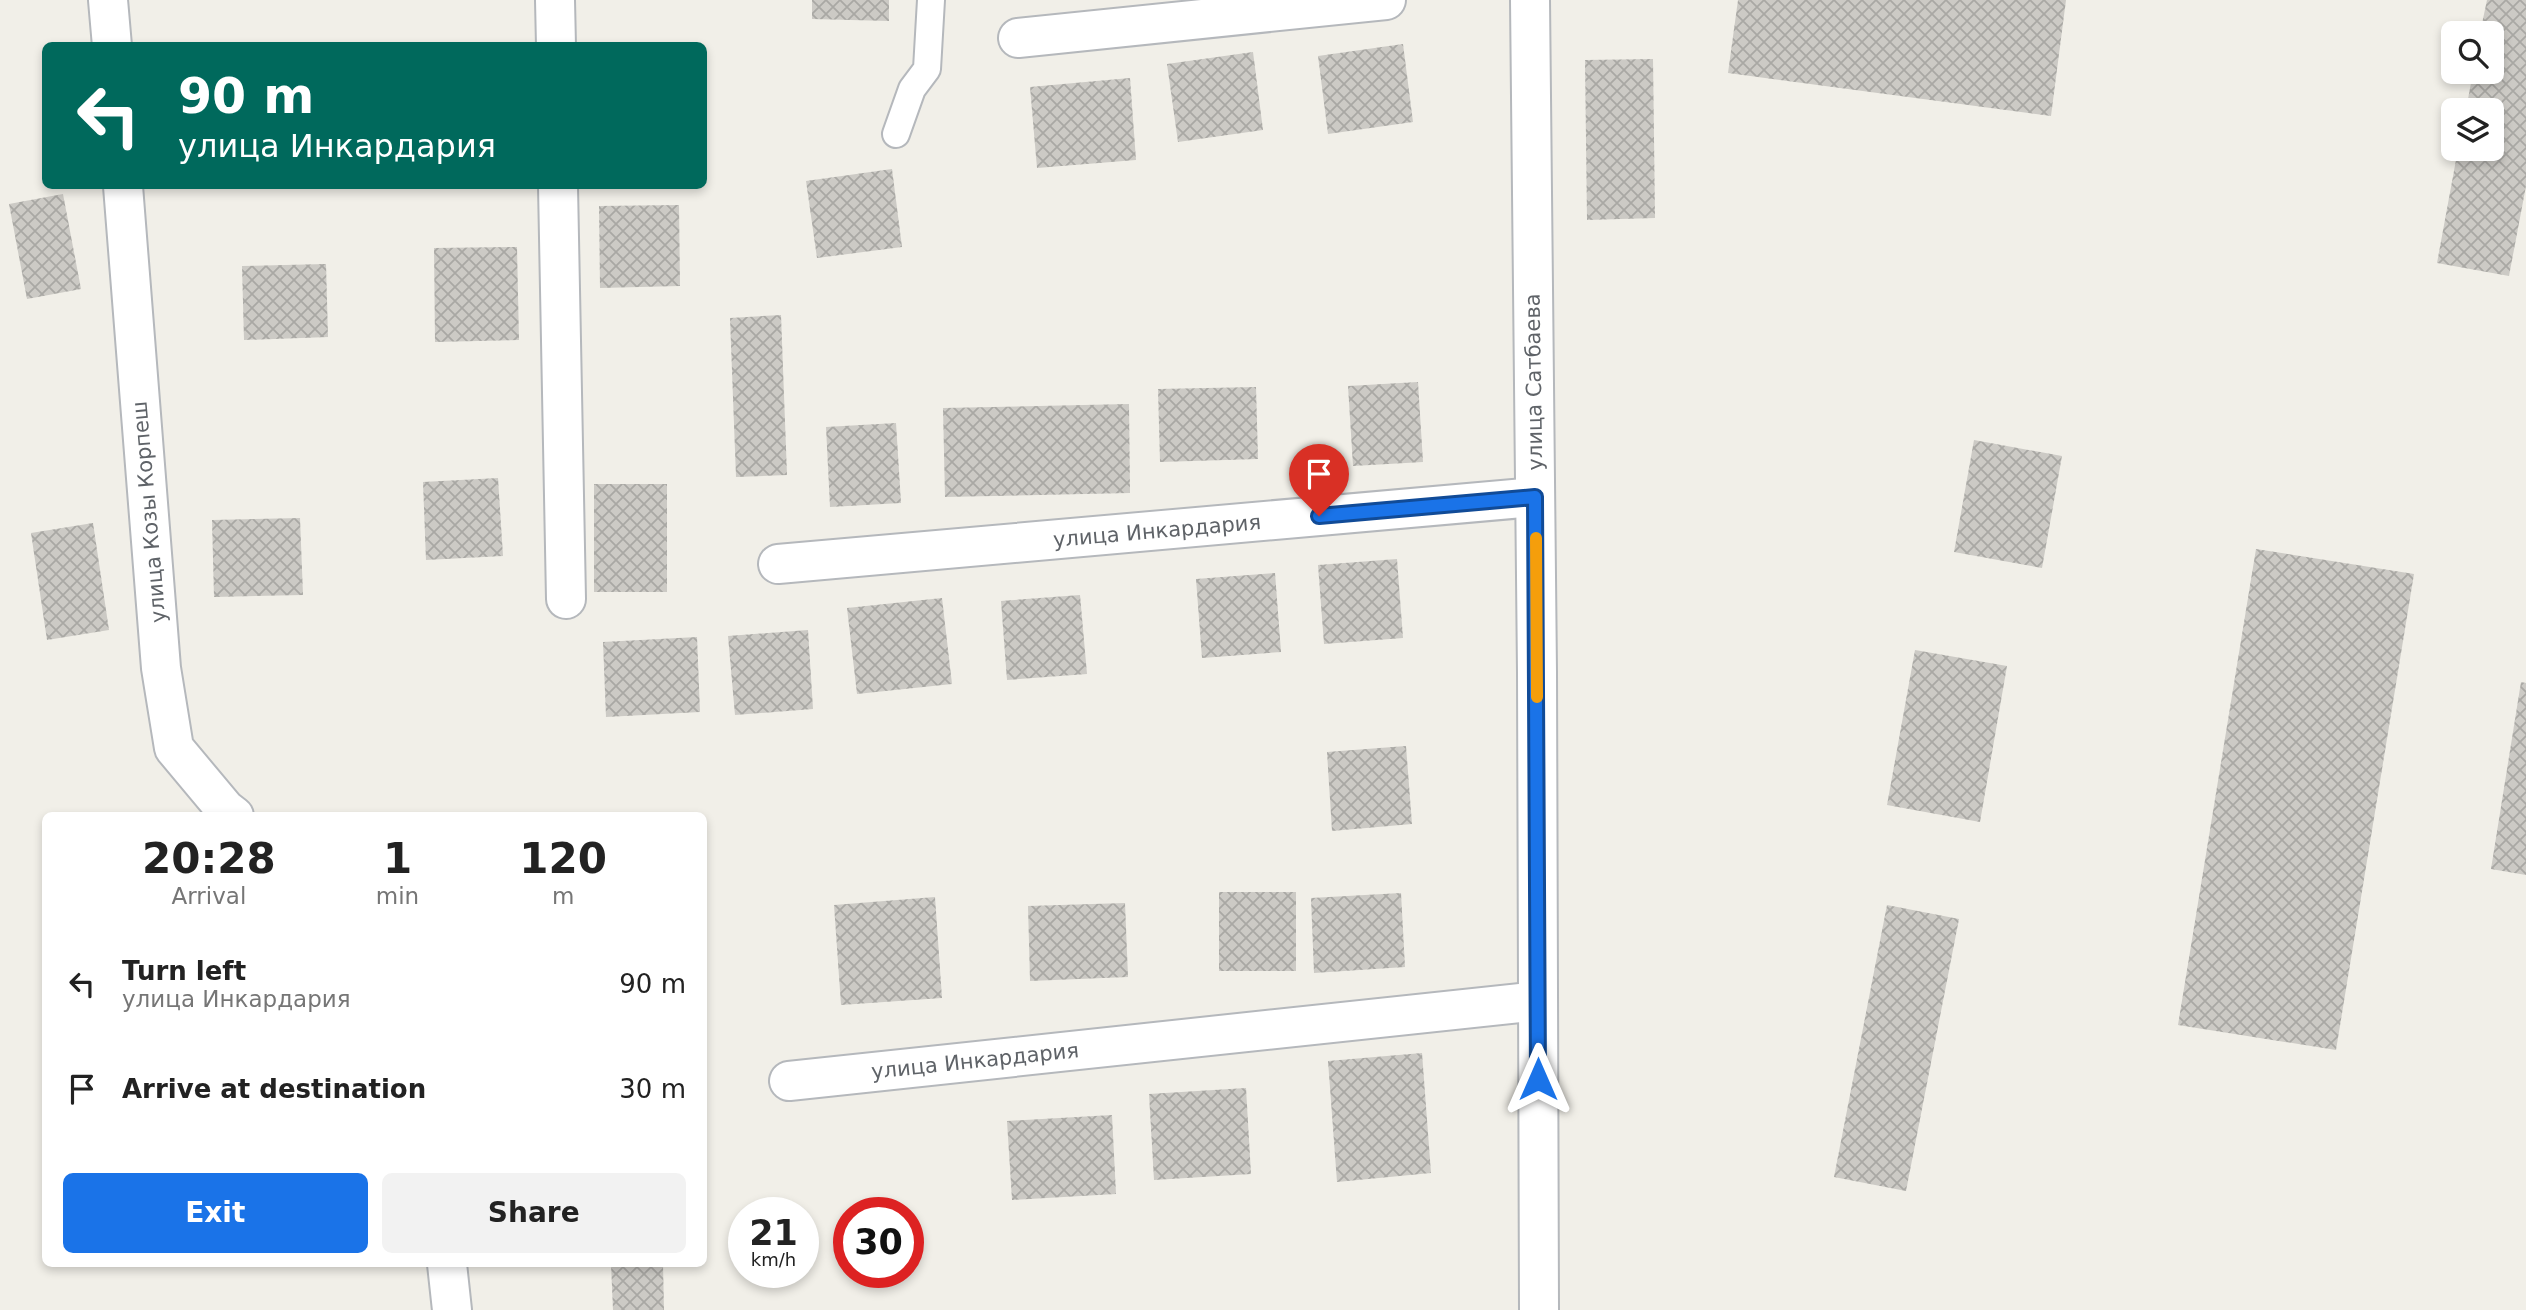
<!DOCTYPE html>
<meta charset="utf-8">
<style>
:root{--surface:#fff;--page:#f2f2f2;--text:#222;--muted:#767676;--accent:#1a73e8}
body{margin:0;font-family:"DejaVu Sans",sans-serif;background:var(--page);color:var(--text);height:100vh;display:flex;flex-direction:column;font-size:26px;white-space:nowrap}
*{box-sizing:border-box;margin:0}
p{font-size:23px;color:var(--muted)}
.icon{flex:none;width:38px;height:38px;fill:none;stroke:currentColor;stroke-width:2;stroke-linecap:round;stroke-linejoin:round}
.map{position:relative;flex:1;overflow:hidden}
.panel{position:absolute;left:42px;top:812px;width:665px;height:455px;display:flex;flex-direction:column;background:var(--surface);border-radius:10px;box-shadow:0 4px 10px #0003}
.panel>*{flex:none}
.banner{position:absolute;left:42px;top:42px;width:665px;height:147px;border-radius:10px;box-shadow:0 4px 10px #0003;background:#00695c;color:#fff;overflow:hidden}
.controls{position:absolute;left:2441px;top:21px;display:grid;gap:14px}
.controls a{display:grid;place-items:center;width:63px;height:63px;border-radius:10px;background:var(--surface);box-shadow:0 4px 10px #0003;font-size:35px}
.speed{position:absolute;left:728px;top:1197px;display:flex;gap:14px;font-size:35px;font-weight:700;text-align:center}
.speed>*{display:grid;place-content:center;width:91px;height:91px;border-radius:50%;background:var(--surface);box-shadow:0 4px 10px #0003;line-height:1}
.speed small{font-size:18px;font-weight:400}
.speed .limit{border:10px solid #d22;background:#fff;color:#111}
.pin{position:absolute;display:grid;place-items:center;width:60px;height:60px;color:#fff;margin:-72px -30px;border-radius:50% 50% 50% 0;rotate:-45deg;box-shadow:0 0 7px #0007}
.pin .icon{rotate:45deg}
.me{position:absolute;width:77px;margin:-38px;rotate:0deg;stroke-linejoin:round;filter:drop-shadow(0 0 5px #0008)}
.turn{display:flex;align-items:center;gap:24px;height:147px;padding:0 21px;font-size:32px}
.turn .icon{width:91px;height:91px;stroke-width:2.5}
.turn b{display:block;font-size:49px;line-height:60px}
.eta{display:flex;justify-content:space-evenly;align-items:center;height:119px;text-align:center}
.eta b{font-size:42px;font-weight:700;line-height:49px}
.button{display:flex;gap:14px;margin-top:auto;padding:14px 21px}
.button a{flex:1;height:80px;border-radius:10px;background:var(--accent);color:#fff;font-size:28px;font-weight:700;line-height:80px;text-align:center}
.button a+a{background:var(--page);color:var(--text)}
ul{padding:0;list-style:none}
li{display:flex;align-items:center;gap:21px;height:105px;padding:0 21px}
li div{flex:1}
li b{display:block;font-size:26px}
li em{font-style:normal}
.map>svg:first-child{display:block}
.building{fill:url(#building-cross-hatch)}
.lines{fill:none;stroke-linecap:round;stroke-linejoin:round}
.service-casing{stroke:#b5b8bc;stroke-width:30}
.minor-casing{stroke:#b5b8bc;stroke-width:42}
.service{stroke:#fff;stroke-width:26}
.minor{stroke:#fff;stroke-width:38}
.route-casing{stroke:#114b97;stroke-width:18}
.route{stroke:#1a73e8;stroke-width:12}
.slow{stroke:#f59e0b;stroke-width:12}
.labels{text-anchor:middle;stroke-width:6;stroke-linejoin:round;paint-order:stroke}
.street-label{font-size:21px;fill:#5f6368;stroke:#fff}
</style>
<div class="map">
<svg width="2526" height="1310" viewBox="0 0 2526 1310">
<defs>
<pattern id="building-cross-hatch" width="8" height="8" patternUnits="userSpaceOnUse" patternTransform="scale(1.75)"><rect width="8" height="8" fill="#cccac5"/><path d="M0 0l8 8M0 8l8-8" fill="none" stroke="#a9a8a4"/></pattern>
</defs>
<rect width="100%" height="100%" fill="#f1efe8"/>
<g class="building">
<polygon points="812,0 889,0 889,21 812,19"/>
<polygon points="1738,0 2066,0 2051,116 1728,73"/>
<polygon points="2487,0 2526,0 2526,186 2509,276 2437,263 2458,149 2492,149 2492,110 2466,110 2473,72 2492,72 2492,33 2480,33"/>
<polygon points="1403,44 1413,122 1328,134 1318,56"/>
<polygon points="1253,52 1263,130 1178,142 1167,64"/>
<polygon points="1653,59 1655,218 1587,220 1585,60"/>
<polygon points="1130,78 1136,160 1037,168 1030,87"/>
<polygon points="892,169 902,247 817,258 806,181"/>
<polygon points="63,194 81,289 27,299 9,204"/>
<polygon points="679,205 680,286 600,288 599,206"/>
<polygon points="517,247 519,340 435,342 434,248"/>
<polygon points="326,264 328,337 244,340 242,266"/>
<polygon points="781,315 787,475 736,477 730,318"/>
<polygon points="1418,382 1423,462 1353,466 1348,386"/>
<polygon points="1256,387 1258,459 1160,462 1158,389"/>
<polygon points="1129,404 1130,493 945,497 943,408"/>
<polygon points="896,423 901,503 830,507 826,427"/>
<polygon points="1974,440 2062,456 2042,568 1954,552"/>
<polygon points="498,478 503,556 426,560 423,482"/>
<rect x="594" y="484" width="73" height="108"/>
<polygon points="300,518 303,595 214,597 212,520"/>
<polygon points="93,523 109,630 47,640 31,533"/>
<polygon points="2256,549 2414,574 2336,1050 2178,1025"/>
<polygon points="1397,559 1403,638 1324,644 1318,565"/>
<polygon points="1275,573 1281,652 1202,658 1196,579"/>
<polygon points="1080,595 1087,674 1007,680 1001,601"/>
<polygon points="942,598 952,684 857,694 847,608"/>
<polygon points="808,630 813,709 735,715 728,636"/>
<polygon points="697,637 700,712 606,717 603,642"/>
<polygon points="1915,650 2007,666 1980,822 1887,805"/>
<polygon points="2521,682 2526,683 2526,875 2491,869"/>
<polygon points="1406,746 1412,824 1332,831 1327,752"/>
<rect x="1219" y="892" width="77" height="79"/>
<polygon points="1401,893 1405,967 1314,973 1311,898"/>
<polygon points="935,897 942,998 841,1005 834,905"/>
<polygon points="1125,903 1128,977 1030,981 1028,906"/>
<polygon points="1887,905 1959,919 1906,1191 1834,1177"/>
<polygon points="1422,1053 1431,1173 1337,1182 1328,1061"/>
<polygon points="1246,1088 1251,1174 1154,1180 1149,1094"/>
<polygon points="1112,1115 1116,1194 1012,1200 1007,1121"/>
<polygon points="611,1264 663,1264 664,1310 613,1310"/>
</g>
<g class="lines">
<g class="service-casing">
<polyline id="service" points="896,134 912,89 927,69 931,0"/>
</g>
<g class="minor-casing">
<g id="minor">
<polyline points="108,0 112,46"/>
<polyline points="555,0 556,46"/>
<polyline points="1530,0 1537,672 1539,1310"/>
<polyline points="1018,38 1386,0"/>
<polyline points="123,186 161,668 174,748 225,809 234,816"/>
<polyline points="558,186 566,599"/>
<polyline points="778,564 1535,497"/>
<polyline points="789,1081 1538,1001"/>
<polyline points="447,1264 452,1310"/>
</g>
</g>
<use href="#service" class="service"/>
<use href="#minor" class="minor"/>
</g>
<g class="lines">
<g class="route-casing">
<polyline id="route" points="1319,516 1535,497 1538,1079"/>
</g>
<use href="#route" class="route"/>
<polyline class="slow" points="1536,538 1537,697"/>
</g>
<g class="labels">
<g class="street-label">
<text transform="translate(1534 382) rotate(-91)" y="7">улица Сатбаева</text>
<text transform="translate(149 512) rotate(-95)" y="7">улица Козы Корпеш</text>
<text transform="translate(1157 531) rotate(-5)" y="7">улица Инкардария</text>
<text transform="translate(975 1061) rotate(-6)" y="7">улица Инкардария</text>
</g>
</g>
</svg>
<div class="controls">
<a><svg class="icon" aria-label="search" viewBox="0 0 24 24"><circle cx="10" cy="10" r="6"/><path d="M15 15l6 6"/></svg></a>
<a><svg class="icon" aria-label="layers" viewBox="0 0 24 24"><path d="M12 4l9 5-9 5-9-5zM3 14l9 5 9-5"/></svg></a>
</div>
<div class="speed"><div>21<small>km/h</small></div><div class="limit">30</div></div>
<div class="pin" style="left:1319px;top:516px;background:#d93025"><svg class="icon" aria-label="arrive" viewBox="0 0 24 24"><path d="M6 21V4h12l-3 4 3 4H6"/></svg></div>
<svg class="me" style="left:1538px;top:1079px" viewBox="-20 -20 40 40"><path d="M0-17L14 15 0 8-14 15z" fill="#1a73e8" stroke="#fff" stroke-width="4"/></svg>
<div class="banner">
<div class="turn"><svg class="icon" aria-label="left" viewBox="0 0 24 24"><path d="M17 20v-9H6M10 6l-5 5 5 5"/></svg><div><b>90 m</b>улица Инкардария</div></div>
</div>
<section class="panel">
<div class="eta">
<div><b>20:28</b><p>Arrival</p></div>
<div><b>1</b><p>min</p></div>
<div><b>120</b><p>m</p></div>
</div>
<ul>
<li><svg class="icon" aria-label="left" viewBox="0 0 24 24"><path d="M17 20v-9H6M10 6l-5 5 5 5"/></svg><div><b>Turn left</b><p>улица Инкардария</p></div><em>90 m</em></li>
<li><svg class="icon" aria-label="arrive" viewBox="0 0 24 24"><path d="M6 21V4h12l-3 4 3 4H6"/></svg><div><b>Arrive at destination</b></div><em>30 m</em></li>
</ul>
<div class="button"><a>Exit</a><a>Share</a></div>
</section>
</div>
